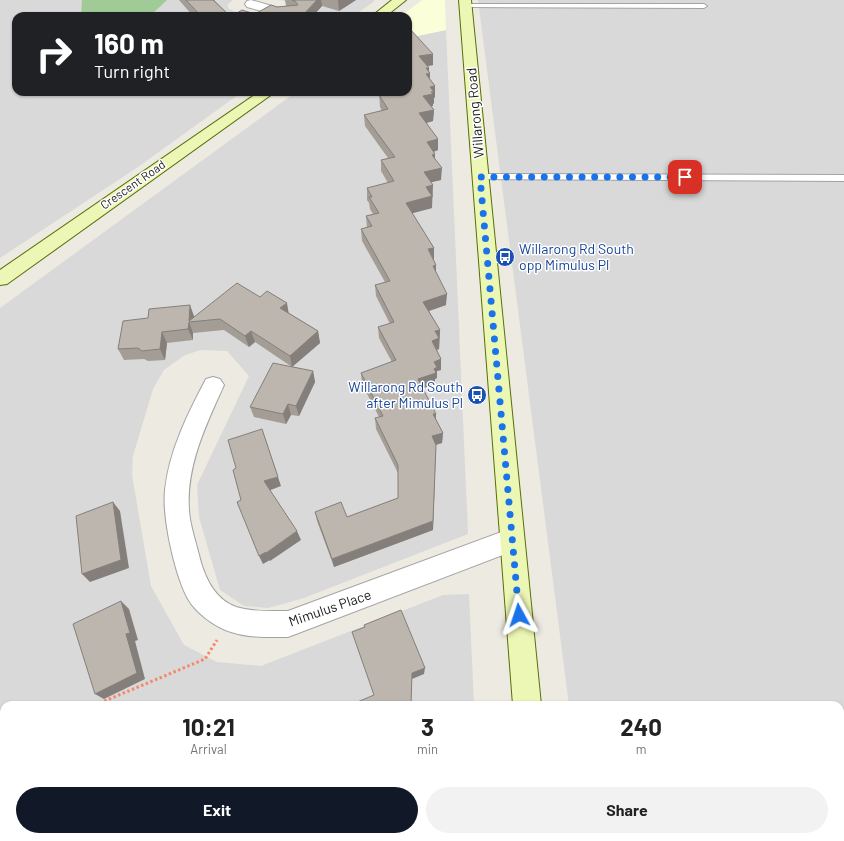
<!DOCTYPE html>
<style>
:root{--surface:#fff;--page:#f2f2f2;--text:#222;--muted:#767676;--accent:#111827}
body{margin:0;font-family:Barlow,sans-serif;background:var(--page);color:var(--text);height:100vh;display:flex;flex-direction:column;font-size:15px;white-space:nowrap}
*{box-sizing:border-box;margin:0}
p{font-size:13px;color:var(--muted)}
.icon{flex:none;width:22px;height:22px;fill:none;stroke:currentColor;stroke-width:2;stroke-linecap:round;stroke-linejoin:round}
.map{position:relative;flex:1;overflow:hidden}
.panel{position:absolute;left:0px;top:701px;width:844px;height:140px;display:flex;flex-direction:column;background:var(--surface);border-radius:12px 12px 0 0;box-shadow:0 1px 3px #0004}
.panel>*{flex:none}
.hud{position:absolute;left:12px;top:12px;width:400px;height:84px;border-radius:12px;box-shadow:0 1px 3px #0004;background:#202124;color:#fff;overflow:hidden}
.pin{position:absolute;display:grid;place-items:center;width:34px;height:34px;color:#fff;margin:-17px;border-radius:8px;box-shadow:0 2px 6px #0006}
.me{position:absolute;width:44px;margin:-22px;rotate:355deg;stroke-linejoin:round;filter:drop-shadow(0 0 3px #0008)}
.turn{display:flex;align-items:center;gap:14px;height:84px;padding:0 16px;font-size:18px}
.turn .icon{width:52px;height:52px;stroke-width:2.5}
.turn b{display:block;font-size:28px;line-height:34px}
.eta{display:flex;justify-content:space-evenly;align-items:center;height:68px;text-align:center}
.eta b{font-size:24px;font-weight:700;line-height:28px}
.primary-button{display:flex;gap:8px;margin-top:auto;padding:8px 16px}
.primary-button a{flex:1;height:46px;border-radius:24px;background:var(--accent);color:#fff;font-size:16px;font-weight:700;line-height:46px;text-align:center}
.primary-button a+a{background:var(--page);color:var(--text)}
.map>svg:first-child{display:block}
.residential{fill:#dad9d9}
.education{fill:#fafed9}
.forest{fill:#a0cb97}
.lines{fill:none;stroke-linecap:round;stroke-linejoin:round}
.lane-casing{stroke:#a3a3a3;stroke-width:2}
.street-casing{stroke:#a3a3a3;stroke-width:2}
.secondary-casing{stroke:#576e08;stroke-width:2}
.path{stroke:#f5886a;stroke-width:3;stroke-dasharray:2.5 2.5;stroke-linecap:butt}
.lane{fill:#fff;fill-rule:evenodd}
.street{fill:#fff;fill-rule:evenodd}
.secondary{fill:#ecf7b5;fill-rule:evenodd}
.wall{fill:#a39d96}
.shaded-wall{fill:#847f7a}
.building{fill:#bdb6ae;stroke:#847f7a}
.route{stroke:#1a73e8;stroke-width:7;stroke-dasharray:0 12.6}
.labels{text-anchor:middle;stroke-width:3;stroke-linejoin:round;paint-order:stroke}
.far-street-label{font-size:12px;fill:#1c1c1c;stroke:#fff}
.street-label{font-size:14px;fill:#1c1c1c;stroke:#fff}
.transit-label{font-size:14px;fill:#164399;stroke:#fff;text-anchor:start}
</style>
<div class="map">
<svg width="844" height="841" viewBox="0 0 844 841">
<rect width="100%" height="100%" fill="#edeae1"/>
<g class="residential">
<polygon points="0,0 233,0 228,4 228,8 237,13 254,16 16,16 16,92 242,92 138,167 0,258"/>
<polygon points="280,0 373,0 375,1 353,16 332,16"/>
<polygon points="478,0 844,0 844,841 587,841 587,837 840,837 840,705 569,705"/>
<polygon points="446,30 468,534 304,598 283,604 268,608 244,606 220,590 199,517 197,485 249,376 227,351 201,350 185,355 164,370 153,389 133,456 132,475 151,586 184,645 217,662 261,666 443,595 469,594 474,705 4,705 4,837 480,837 480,841 0,841 0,308 296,92 408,92 408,38"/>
</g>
<polygon class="education" points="422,0 445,0 446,30 408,38 408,16 401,16"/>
<polygon class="forest" points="82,0 167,0 151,15 81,16"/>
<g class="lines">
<g class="lane-casing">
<g id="lane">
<polygon points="465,4 704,4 707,6 704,8 463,7 463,5"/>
<polygon points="480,174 844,175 844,181 477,179 477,175"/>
</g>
</g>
<g class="street-casing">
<g id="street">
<polygon points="251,0 296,13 298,16 279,16 247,7 245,4 247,1"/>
<path d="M213,377L220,379L224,385C205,427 183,472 190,519C192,531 196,543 199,555C204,576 214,599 236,607C253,612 271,611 288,611L512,528L521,532L524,540L521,548L288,637C269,637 249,638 231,632C215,627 196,613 188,599C175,575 162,518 165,490C169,451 188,413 206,379Z"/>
</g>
</g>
<g class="secondary-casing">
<g id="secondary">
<polygon points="392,0 406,0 386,16 372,16"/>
<polygon points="459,0 471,0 541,705 513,705"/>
<polygon points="259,92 275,92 7,284 0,285 0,270"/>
<rect x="523" y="837" width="32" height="4"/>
</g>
</g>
<g class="path">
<polyline points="95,705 205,659 217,640"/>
<polyline points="0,745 4,744"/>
</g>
<use href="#lane" class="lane"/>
<use href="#street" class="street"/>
<use href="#secondary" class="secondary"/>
</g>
<g class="wall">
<polygon points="179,0 215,0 215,1 230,16 193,16"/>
<polygon points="285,0 356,0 339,11 322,6 313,16 232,16 255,14 277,7 286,6"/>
<polygon points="408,28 433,65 428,66 430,79 435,86 435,97 434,98 434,103 433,104 433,106 431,106 434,110 433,121 426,123 438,150 434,152 435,154 435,159 441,180 431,182 433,197 432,197 432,208 412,213 434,248 434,260 436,272 446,305 429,311 440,330 439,349 437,350 441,359 441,370 437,371 437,378 435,379 435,384 423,388 436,420 443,433 442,443 436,445 433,530 334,567 317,521 315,512 347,517 398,498 398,473 376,429 375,418 379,417 362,384 361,373 392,362 379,338 378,327 390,324 376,296 375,285 385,282 362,241 361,229 367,228 366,216 373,214 370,209 369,203 367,200 367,188 388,183 381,171 381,160 388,158 365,126 364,115 382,111 380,107 379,92 408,92"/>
<polygon points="260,297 289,313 318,331 320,343 292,367 313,371 315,382 299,416 291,415 286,424 254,417 250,407 292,367 255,342 249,347 224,330 193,333 193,340 167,343 165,360 148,361 144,359 124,360 118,349 194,316 194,317"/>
</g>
<g class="shaded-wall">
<polygon points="317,0 321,0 322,6 313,16 302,16"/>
<polygon points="339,0 356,0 339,11 338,1"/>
<polygon points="433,54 433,65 419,68 419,56"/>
<polygon points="426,68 429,68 429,74 430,73 430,85 426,86"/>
<polygon points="435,86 435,97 434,98 434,103 433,104 433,106 423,108 423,96 430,87"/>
<polygon points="434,110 433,121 419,125 419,113"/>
<polygon points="438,139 438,150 427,154 427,142"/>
<polygon points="435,154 435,165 432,155"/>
<polygon points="442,168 441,180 424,184 424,172"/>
<polygon points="433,185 432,208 406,215 406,203 426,187"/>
<polygon points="434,248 434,260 428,249"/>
<polygon points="436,265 436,276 433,266"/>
<polygon points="447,294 446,305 423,313 423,302"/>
<polygon points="287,303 289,315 280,308"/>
<polygon points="190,305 194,316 194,322 189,321"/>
<polygon points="189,322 193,333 193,340 188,329"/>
<polygon points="440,330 439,349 431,352 432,341 435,331"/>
<polygon points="251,331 255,342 249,347 245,336"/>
<polygon points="318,331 320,343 292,367 290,356"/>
<polygon points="162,332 167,343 165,360 160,349"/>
<polygon points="441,359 441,370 437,371 437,378 435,379 435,384 418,390 418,379 434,362"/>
<polygon points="313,371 315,382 299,416 296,406"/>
<polygon points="288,404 291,415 286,424 283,414"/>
<polygon points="433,414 436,414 436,424"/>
<polygon points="262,429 281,486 268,491 264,481"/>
<polygon points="443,433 442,443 431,446 432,436"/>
<polygon points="436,445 433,530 334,567 332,559 433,521"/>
<polygon points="113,502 120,511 129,568 90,582 82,574"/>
<polygon points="297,531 301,540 270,561 266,553"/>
<polygon points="266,552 270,560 263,564 259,556"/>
<polygon points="121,601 129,609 138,640 135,641 145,679 104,699 95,694 126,634"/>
<polygon points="425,668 424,674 412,679 411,705 412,673"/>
<polygon points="229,837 235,837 236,841 230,841"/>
</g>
<g class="building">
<polygon points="186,0 213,0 230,16 201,16"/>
<polygon points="292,0 317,0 302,16 232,16 242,10 255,14 271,5 277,7 298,5 295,1"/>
<polygon points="408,28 409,28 433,54 419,56 429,68 426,68 430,73 426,74 435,86 430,87 434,92 431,92 433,94 423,96 434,110 419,113 438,139 427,142 435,154 432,155 442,168 424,172 433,185 426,187 432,196 406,203 434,248 428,249 436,265 433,266 447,294 423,302 440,330 435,331 439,338 432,341 441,359 434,362 437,367 434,369 436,373 418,379 436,414 433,414 443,433 432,436 436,445 433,521 332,559 315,512 341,502 347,517 398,498 398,465 375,418 383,416 361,373 396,360 378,327 394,322 375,285 390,281 361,229 372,226 366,216 379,213 369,197 372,197 367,188 394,181 381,160 395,157 364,115 388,109 379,95 382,95 381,92 408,92"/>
<polygon points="237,283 260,297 267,291 287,303 280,308 318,331 290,356 251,331 245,336 220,319 189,322 188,329 162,332 160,349 142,351 138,348 118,349 123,321 148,318 149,309 190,305 189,321"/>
<polygon points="273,363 313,371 296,406 288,404 283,414 250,407"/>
<polygon points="262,429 278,477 264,481 297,531 266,553 266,552 259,556 237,502 241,500 233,470 236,468 228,440"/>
<polygon points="113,502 121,560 82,574 76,516"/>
<polygon points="121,601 130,633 126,634 137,673 95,694 73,624"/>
<polygon points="401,610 425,668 412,673 411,705 355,705 355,703 374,695 352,632 365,627 364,625"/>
<polygon points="191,837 229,837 230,841 191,841"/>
</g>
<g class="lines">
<polyline class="route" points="519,615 480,177 685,177"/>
</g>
<defs>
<g id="bus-disc" transform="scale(1)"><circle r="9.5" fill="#1a4fb4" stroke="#fff"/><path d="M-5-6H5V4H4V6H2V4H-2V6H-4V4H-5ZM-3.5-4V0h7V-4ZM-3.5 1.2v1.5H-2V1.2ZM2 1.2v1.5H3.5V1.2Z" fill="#fff"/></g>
</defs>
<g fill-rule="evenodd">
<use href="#bus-disc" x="505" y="257"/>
<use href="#bus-disc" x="477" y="395"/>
</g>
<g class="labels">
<g class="far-street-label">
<text transform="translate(133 185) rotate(-35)" y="4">Crescent Road</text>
</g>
<g class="street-label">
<text transform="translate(475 113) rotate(-95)" y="5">Willarong Road</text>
<text transform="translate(330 608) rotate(-19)" y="5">Mimulus Place</text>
</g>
<g class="transit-label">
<text x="519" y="254">Willarong Rd South<tspan x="519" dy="16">opp Mimulus Pl</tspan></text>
<text x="463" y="392" text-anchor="end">Willarong Rd South<tspan x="463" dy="16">after Mimulus Pl</tspan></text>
</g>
</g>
</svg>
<div class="pin" style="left:685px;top:177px;background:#d93025"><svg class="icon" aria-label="arrive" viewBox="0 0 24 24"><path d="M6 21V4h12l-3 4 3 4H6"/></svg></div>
<svg class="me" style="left:519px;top:615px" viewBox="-20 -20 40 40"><path d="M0-17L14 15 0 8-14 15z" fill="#1a73e8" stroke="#fff" stroke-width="4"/></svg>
<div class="hud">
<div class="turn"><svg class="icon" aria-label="right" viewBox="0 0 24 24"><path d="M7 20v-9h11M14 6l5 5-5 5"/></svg><div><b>160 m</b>Turn right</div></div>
</div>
<section class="panel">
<div class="eta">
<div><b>10:21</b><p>Arrival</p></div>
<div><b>3</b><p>min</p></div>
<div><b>240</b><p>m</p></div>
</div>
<div class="primary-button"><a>Exit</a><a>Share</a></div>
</section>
</div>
